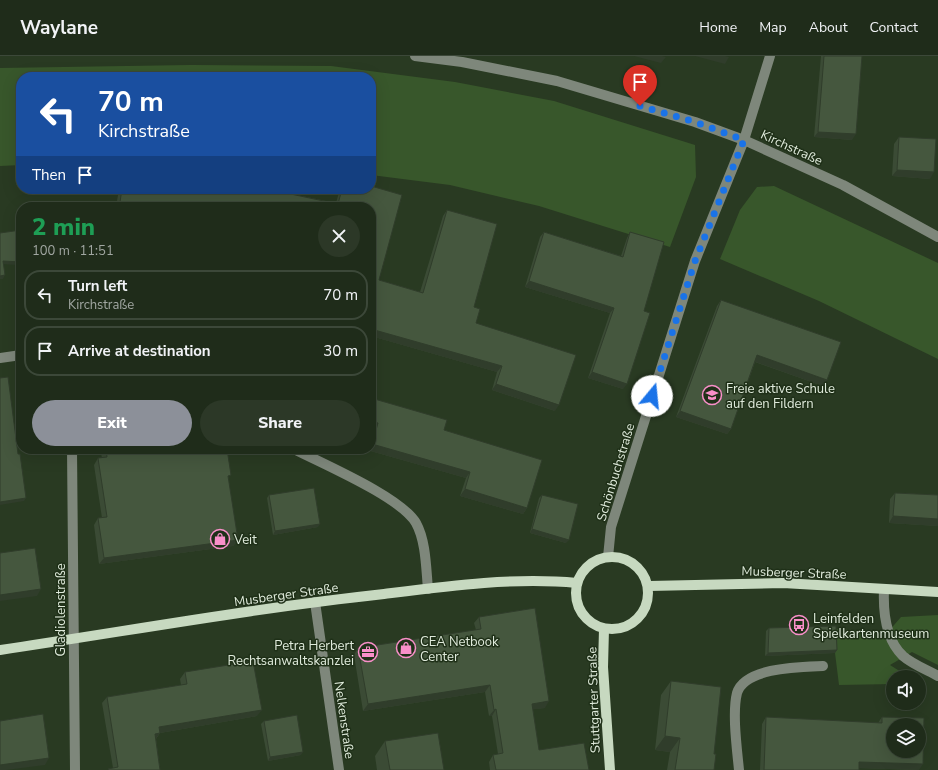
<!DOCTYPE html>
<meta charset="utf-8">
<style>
:root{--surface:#1f2c1a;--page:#2c3827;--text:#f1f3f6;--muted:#a1a7a2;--line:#3c4839;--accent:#8c9099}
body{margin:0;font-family:"Nunito Sans",sans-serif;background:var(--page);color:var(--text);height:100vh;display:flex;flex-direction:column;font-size:15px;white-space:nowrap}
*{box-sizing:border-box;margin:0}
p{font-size:13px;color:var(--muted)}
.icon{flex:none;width:22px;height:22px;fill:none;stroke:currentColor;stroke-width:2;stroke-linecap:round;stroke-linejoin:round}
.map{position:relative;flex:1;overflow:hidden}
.details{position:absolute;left:16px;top:146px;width:360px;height:252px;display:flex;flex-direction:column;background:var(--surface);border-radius:16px;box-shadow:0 4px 16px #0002,0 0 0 1px var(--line)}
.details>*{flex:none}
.banner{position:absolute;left:16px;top:16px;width:360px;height:122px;border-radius:16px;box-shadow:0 4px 16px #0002,0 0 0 1px var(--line);background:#1a4fa0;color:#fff;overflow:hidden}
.buttons{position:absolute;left:886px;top:614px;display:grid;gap:8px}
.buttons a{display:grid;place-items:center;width:40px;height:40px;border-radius:50%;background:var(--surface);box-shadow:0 4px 16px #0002,0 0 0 1px var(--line);font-size:20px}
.pin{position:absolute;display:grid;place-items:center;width:34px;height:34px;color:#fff;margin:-41px -17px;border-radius:50% 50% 50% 0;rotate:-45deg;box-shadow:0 0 4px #0007}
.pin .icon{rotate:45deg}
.me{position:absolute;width:44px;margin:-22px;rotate:17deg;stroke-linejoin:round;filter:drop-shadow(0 0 3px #0008)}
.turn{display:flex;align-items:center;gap:14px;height:84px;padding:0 16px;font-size:18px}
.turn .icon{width:52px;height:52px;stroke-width:2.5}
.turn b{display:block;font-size:28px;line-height:34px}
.then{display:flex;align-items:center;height:38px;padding:0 16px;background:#0003;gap:8px;font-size:15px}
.round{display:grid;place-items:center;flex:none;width:42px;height:42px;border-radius:21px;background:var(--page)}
.overview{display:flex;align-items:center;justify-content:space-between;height:68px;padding:0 16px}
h1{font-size:24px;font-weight:800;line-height:30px;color:#1e9e55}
.primary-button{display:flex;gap:8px;margin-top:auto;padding:8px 16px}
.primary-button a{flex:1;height:46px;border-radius:24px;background:var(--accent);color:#fff;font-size:16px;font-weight:800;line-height:46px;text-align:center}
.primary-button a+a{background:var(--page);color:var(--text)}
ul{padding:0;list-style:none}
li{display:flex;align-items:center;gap:12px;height:50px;margin:0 8px 6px;padding:0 8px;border:2px solid var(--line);border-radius:16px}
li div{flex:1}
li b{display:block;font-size:15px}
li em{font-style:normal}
header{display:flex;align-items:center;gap:24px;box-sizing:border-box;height:56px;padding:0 20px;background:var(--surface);border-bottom:1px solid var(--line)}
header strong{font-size:19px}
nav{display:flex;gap:22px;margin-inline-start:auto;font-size:14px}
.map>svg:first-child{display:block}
.green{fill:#38572b}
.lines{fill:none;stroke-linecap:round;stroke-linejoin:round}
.minor{stroke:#7e877b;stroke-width:10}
.major{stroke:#c7d9c0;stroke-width:10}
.wall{fill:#3b4b35}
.shaded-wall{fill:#303d2b}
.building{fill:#45573e;stroke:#303d2b;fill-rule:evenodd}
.route{stroke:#1a73e8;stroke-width:7;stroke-dasharray:0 12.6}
.labels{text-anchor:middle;stroke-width:3;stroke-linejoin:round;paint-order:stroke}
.street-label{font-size:13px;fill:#dfeadb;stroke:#1f3018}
.poi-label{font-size:13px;fill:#dfeadb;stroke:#1f3018;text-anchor:start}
</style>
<header>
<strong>Waylane</strong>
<nav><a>Home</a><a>Map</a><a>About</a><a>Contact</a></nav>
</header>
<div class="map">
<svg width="938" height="714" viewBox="0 0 938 714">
<rect width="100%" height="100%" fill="#293a22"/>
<g class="green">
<polygon points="191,9 331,10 455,26 554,45 695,89 696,121 670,191 539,150 450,129 371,119 371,21 21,21 21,109 0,110 0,12"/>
<polygon points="774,130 938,207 938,303 819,245 720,203 740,154 757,131"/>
<polygon points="938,559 938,609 912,596 890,609 909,621 893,621 893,628 839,629 835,597 834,573 888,576 901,561"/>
</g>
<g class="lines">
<g class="minor">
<polyline points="415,0 462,6 557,25 695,66 744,84 843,129 938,181"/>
<polyline points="0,302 21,299"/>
<polyline points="72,393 75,714"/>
<path d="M294,393C323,408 401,441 416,467C426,485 426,512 428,533"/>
<polyline points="608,501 611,471 695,205 744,84 770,0"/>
<path d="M884,533C883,556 885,583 903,600C912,608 927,614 938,620"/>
<polyline points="315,546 339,714"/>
<path d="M739,714C737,693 732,657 737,637C745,611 801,611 823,610"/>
</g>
<g class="major">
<circle cx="612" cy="537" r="36"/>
<polyline points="649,530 783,527 938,536"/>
<polyline points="604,573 603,611 610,714"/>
<path d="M0,594C128,575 255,552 384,538C447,530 513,521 577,527"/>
</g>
</g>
<g class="wall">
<polygon points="821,0 862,0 852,84 814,81"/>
<polygon points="899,81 930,123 892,120 894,88"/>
<polygon points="119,133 211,133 228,136 229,133 267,133 336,147 340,133 371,133 379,224 420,236 443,160 447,154 474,251 476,267 555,355 492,334 497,316 371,280 371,151 116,151"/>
<polygon points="544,176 621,200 627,182 630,176 644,255 623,333 588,322 610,257 525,231 540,181"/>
<polygon points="721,244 827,324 823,330 755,306 731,373 727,378 676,361 717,250"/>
<polygon points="371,342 444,374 527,452 523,458 460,440 466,422 367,394 368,393 371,393 371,381 373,373"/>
<polygon points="100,393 227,393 228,423 238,484 233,490 99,508 94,469 98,462 102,462 94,409 98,402 102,402"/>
<polygon points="895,437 938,439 938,470 889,467 890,443"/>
<polygon points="269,439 318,471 273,479 267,442"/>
<polygon points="542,439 566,487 530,477 539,442"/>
<polygon points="479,561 545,652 532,653 539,694 589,714 490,714 489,706 493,699 498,698 492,660 489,660 485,636 363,655 354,599 358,592 476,574 474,567"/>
<polygon points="769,572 837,594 835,597 765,600 766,575"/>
<polygon points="185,616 257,660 160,677 156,683 160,714 108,714 108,713 113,712 102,647 107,641 181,629 180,623"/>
<polygon points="671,625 714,698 714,714 667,714 670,696 655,694 661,639"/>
<polygon points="766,661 878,667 882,661 919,714 859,712 859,714 760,714 762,668"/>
<polygon points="264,665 301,699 268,705 261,668"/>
<polygon points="385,685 444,714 377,714 375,700"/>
</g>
<g class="shaded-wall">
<polygon points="634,0 662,0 666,1 661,7"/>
<polygon points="695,0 725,0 729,1 725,8"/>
<polygon points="818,76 856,78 852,84 814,81"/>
<polygon points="897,114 934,116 930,123 892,120"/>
<polygon points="120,146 126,147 123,151 116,151"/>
<polygon points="3,205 21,206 18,209 1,208"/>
<polygon points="5,219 3,223 0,223 0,220"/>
<polygon points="529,225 614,252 610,257 525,231"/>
<polygon points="371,273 502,310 497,316 371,280"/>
<polygon points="757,299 827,324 823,330 753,305"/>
<polygon points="592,316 627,328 623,333 588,322"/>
<polygon points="496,328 559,349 555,355 492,334"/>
<polygon points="680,355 731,373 727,378 676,361"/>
<polygon points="371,365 378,367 373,373 371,373"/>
<polygon points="372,388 470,416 466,422 367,394 368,393 371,393 371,389"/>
<polygon points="465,433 527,452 523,458 460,440"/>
<polygon points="26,442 24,445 0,449 0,446"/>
<polygon points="893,460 938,463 938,470 889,467"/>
<polygon points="320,468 318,471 273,479 275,475"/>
<polygon points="532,473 569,484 566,487 530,477"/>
<polygon points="238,484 233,490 99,508 104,502"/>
<polygon points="41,533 37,540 0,545 0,539"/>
<polygon points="837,594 835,597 765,600 768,597"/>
<polygon points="490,629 485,636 363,655 368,648"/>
<polygon points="549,645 545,652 527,654 532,648"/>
<polygon points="496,653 492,660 489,660 494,654"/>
<polygon points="262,654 257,660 154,678 159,671"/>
<polygon points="160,677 155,684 155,678"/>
<polygon points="665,680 680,682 670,696 655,694"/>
<polygon points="303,696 301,699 268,705 270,701"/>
<polygon points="49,702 45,709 6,714 0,714 0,709"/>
<polygon points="859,706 923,708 919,714 855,712"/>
</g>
<g class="building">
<polygon points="824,0 862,0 856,78 818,76"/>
<polygon points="899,81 936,83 934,116 897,114"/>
<polygon points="371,130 402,139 379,224 423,237 447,154 497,168 474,251 480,253 476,267 576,299 559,349 496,328 502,310 371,273 371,151 125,151 126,147 120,146 122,133 211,133 231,136 232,133 267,133 338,148 342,133 371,133"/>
<polygon points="21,174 21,206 3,205 5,219 0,220 0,177"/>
<polygon points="544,176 623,201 630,176 664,186 644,255 650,257 627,328 592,316 614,252 529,225"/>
<polygon points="721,244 841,286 827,324 757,299 731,373 680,355"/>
<polygon points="8,321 18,398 20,398 26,442 0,446 0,322"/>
<polygon points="371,342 447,364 444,374 542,404 527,452 465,433 470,416 372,388 378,367 371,365"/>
<polygon points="106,393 227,393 231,419 228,420 238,484 104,502 98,462 107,461 98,402 107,401"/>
<polygon points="314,432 320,468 275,475 269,439"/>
<polygon points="895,437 938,439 938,463 893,460"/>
<polygon points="542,439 578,448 569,484 532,473"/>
<polygon points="35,492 41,533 0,539 0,497"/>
<polygon points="535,552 549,645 532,648 539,694 584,687 589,714 496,714 493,699 503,697 496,653 494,654 490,629 368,648 358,592 481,573 479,561"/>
<polygon points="836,570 837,594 768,597 769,572"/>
<polygon points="253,605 262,654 159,671 160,677 155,678 160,714 109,714 108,713 118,711 107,641 187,628 185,616"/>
<polygon points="671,625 721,631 714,698 716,698 714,714 675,714 680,682 665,680"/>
<polygon points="43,658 49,702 0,709 0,665"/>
<polygon points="297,659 303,696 270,701 264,665"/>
<path d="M766,661L882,667V661L924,662L923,708L859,706V714H764ZM893,669H919V695H893Z"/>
<polygon points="438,677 444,714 390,714 385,685"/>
</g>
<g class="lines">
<polyline class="route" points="640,50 695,66 744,84 695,205 652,340"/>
</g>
<defs>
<g id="school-ring" transform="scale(1)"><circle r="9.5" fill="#1f3018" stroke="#f98fc9" stroke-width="1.5"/><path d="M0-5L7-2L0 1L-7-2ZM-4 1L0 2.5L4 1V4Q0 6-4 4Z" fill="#f98fc9"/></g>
<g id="shop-ring" transform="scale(1)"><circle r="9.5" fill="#1f3018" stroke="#f98fc9" stroke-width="1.5"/><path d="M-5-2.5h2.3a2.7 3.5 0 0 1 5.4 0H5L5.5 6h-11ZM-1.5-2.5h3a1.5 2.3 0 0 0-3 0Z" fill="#f98fc9"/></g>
<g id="bus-ring" transform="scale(1)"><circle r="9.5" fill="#1f3018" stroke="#f98fc9" stroke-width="1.5"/><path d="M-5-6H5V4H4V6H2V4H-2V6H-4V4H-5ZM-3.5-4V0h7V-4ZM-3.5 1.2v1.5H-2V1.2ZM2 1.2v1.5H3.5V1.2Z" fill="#f98fc9"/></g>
<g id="office-ring" transform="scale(1)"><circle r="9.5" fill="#1f3018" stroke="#f98fc9" stroke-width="1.5"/><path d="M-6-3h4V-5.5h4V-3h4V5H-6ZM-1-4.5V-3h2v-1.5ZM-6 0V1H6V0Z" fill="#f98fc9"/></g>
</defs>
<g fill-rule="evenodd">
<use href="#school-ring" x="712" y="339"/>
<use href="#shop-ring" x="220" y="483"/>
<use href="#bus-ring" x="799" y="569"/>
<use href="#shop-ring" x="406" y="592"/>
<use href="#office-ring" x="368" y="596"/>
</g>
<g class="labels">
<g class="street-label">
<text transform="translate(792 91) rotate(25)" y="5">Kirchstraße</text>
<text transform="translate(615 416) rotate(-73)" y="5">Schönbuchstraße</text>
<text transform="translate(794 516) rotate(2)" y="5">Musberger Straße</text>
<text transform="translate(286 538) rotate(-8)" y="5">Musberger Straße</text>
<text transform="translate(60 554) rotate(-90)" y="5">Gladiolenstraße</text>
<text transform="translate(593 644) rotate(-92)" y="5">Stuttgarter Straße</text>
<text transform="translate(345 664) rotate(82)" y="5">Nelkenstraße</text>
</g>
<g class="poi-label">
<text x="726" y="337">Freie aktive Schule<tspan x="726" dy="15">auf den Fildern</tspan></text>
<text x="234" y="488">Veit</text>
<text x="813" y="567">Leinfelden<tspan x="813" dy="15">Spielkartenmuseum</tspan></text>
<text x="420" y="590">CEA Netbook<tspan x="420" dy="15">Center</tspan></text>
<text x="354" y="594" text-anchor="end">Petra Herbert<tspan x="354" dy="15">Rechtsanwaltskanzlei</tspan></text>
</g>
</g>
</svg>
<div class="buttons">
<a><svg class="icon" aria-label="sound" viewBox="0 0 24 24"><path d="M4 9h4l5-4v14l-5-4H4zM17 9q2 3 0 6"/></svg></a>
<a><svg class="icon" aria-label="layers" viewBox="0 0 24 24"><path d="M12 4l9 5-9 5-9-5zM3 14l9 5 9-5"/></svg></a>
</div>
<div class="pin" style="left:640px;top:50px;background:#d93025"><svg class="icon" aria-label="arrive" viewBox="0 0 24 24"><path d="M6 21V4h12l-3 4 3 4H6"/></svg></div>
<svg class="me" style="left:652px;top:340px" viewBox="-20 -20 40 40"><circle r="19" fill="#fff"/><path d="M0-13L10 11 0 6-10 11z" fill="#1a73e8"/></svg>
<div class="banner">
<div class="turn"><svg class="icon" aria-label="left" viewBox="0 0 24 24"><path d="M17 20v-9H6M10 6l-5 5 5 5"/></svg><div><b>70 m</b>Kirchstraße</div></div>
<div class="then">Then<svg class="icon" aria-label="arrive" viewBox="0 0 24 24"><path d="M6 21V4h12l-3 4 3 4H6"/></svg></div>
</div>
<section class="details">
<div class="overview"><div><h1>2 min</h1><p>100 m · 11:51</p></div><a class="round"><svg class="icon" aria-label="close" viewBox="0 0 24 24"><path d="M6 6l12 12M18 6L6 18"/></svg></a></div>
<ul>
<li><svg class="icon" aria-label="left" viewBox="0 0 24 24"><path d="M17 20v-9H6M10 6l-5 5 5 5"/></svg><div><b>Turn left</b><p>Kirchstraße</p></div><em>70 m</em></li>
<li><svg class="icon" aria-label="arrive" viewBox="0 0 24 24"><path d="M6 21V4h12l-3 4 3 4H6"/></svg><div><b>Arrive at destination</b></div><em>30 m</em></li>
</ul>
<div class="primary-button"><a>Exit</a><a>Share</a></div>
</section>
</div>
